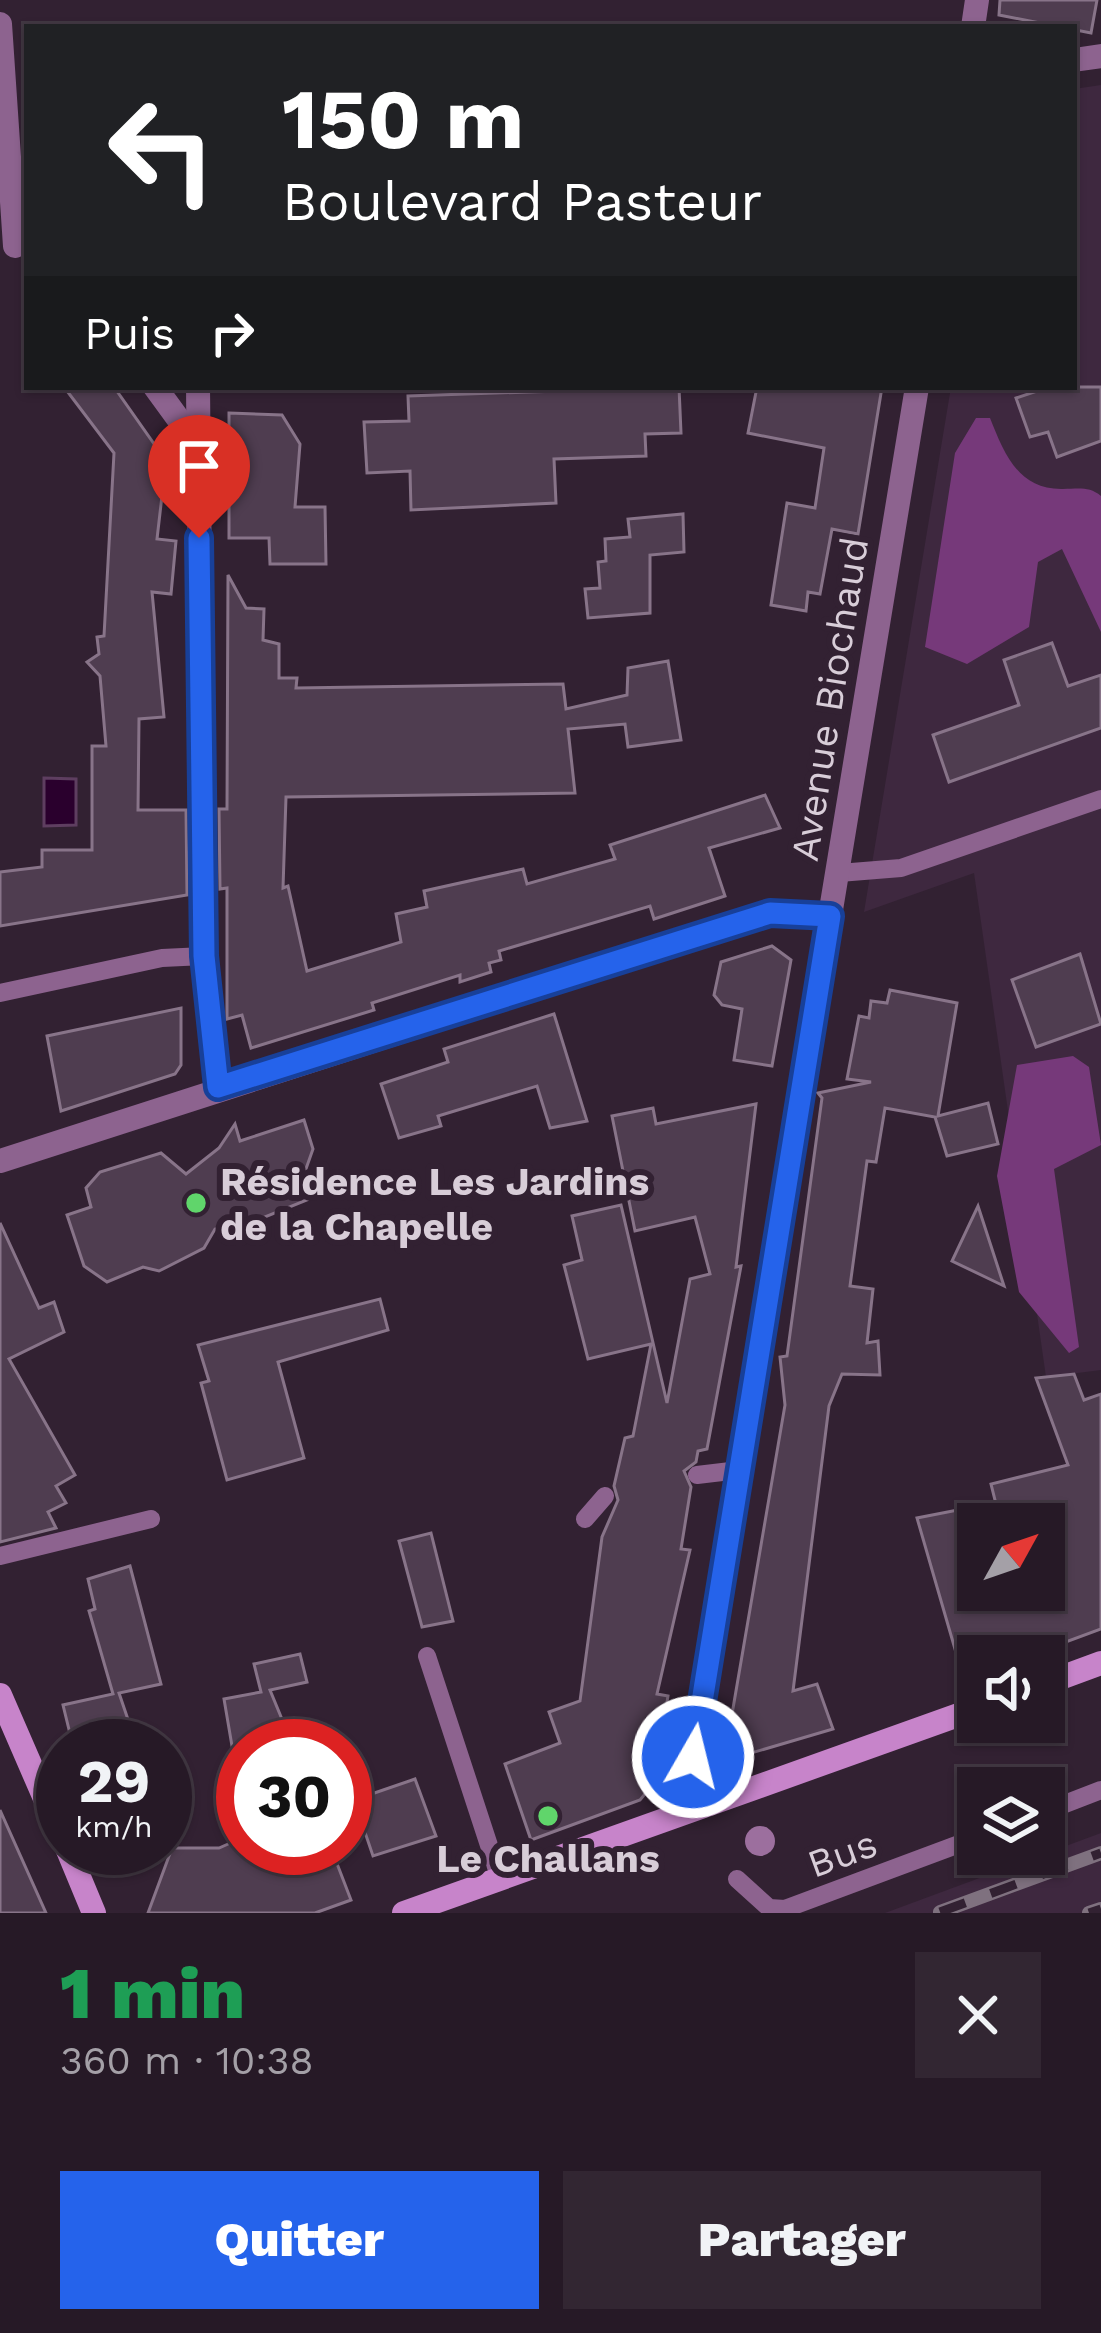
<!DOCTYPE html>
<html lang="fr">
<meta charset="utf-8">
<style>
:root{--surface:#261926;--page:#322632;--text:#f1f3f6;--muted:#a4a0a7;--line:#423843;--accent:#2563eb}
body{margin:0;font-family:"Work Sans",sans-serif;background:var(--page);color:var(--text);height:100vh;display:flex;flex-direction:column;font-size:45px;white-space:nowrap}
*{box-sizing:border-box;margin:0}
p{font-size:39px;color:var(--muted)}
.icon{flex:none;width:66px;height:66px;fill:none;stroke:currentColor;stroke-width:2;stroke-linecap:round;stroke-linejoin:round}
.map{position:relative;height:1913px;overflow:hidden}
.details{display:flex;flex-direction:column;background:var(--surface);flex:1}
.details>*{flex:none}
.top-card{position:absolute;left:24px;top:24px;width:1053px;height:366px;border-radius:0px;box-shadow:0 3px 9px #0004,0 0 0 3px var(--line);background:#202124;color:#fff;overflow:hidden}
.needle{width:78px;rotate:50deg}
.tools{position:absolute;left:957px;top:1503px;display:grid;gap:24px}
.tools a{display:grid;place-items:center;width:108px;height:108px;border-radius:0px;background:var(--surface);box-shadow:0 3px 9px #0004,0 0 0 3px var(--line);font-size:60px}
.speed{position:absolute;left:36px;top:1719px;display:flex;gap:24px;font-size:60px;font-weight:700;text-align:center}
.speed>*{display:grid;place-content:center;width:156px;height:156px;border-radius:50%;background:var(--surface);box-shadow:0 3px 9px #0004,0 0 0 3px var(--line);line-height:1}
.speed small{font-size:30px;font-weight:400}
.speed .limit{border:18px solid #d22;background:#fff;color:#111}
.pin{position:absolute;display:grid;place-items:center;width:102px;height:102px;color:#fff;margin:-123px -51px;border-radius:50% 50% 50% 0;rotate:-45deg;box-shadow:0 0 12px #0007}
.pin .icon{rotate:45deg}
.me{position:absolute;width:132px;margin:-66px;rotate:8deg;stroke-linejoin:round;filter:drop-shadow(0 0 9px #0008)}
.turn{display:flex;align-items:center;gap:42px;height:252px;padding:0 60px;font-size:54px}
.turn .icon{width:156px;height:156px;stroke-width:2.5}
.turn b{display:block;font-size:84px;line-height:102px}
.then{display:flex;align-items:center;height:114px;padding:0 60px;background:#0003;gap:24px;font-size:45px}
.round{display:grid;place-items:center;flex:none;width:126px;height:126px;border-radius:0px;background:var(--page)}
.headline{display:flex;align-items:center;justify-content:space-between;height:204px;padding:0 60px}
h1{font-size:72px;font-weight:800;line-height:90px;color:#1e9e55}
.button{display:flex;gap:24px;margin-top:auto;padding:24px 60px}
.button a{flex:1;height:138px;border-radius:0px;background:var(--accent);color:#fff;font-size:48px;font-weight:800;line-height:138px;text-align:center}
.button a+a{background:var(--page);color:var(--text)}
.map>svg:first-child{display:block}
.built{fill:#3e283f}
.forest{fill:#76397a}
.water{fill:#2a002d;stroke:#5e3e60;stroke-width:3}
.building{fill:#4f3d50;stroke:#887489;stroke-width:3}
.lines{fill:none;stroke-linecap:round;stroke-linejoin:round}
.lane{stroke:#8d638f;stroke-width:18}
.street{stroke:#8d638f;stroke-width:24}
.secondary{stroke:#c784ca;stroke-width:24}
.rail-casing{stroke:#7f717f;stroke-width:14}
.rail{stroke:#322132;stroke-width:9;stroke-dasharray:27;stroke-linecap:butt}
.tree{fill:#9c6f9e}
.route-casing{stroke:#184099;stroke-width:30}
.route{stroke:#2563eb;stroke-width:21}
.poi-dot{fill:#60d56b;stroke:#322132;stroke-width:4.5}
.labels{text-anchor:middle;stroke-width:12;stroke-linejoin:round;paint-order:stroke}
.street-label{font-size:39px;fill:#d8cdd8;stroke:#322132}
.poi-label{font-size:39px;font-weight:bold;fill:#d8cdd8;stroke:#322132;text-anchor:start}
</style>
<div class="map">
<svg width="1101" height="1913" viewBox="0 0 1101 1913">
<rect width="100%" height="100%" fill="#322132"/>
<g class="built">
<polygon points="1101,85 1101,1370 1046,1377 974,873 864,912 951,387 1074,387 1074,89"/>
<polygon points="1101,1833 1101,1913 885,1913"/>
</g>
<g class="forest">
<path d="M976,418H990C1004,453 1018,490 1063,489C1078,489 1089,486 1101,496V632L1062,549L1038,562L1029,627L967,664L925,647L955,453Z"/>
<polygon points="1073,1056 1089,1067 1101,1145 1054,1169 1079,1347 1069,1353 1019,1292 997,1176 1017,1065"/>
</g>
<polygon class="water" points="44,778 76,779 76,825 44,826"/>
<g class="building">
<polygon points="1000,0 1097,0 1091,33 999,15"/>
<polygon points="64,387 114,387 166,461 157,539 176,541 171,594 152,592 164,717 139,719 138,810 186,810 187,895 0,926 0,872 42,867 42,850 92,850 92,746 106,746 100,676 87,662 99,654 97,637 104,636 114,453"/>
<polygon points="679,387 681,433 645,434 646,456 554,459 556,503 411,510 410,471 367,473 364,422 409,421 408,396"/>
<polygon points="757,387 882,387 858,534 832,529 820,594 808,592 806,611 771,605 787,503 815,508 824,448 748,433"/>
<polygon points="1049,387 1101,387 1101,441 1057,457 1048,432 1030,437 1016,398"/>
<polygon points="229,413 282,415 300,444 295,507 325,507 326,564 270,564 269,538 229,538"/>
<polygon points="683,514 684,552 650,555 650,613 588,618 585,589 600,588 598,562 606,561 605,539 630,537 628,519"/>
<polygon points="228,575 246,608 264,609 263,640 279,644 279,678 297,678 296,688 563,684 566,709 627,695 628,668 668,661 681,740 628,747 625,724 568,729 575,793 286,797 283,888 288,886 307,971 401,942 396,914 427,907 424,891 523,869 527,884 615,859 610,845 765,795 780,828 709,848 725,896 654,919 650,906 499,951 501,960 489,963 491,972 460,982 460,975 372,1003 374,1010 251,1048 242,1015 227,1019 227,888 220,889 219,809 227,809"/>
<polygon points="1052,643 1068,686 1101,675 1101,728 949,782 933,735 1019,705 1004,660"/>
<polygon points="772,946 791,960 772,1066 734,1060 742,1009 722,1005 714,995 721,962"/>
<polygon points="1080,954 1101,1024 1036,1047 1012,980"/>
<polygon points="890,990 957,1003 938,1116 988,1103 998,1144 947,1156 935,1117 885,1108 876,1162 867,1161 850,1286 873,1289 867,1343 878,1341 880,1375 842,1374 829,1406 793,1691 817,1684 833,1729 724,1761 785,1405 780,1357 787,1356 822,1098 818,1093 871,1082 847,1079 859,1016 869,1018 871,1001 887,1003"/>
<polygon points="181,1008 181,1065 175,1074 61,1111 47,1036"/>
<polygon points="554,1014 587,1121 550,1128 537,1086 438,1116 441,1126 399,1138 381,1084 448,1062 444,1049"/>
<polygon points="756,1104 736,1267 741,1266 707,1449 698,1451 696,1462 684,1471 691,1487 681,1549 690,1550 657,1694 668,1696 654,1783 640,1800 531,1840 505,1764 560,1743 549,1712 580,1701 602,1537 618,1500 614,1486 625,1438 633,1436 651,1344 588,1359 564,1265 582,1260 572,1216 621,1205 667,1403 690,1279 710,1274 695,1217 635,1231 612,1116 653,1108 656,1124"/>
<polygon points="304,1120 313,1149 301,1183 307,1200 250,1223 215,1229 204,1248 159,1271 143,1267 107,1282 84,1266 67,1215 91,1207 86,1188 100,1172 161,1153 186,1174 219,1148 235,1124 240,1141"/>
<polygon points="978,1206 1004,1286 952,1261"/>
<polygon points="0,1223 39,1308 54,1302 64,1332 9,1359 75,1475 56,1486 66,1503 48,1512 56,1528 0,1542"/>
<polygon points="380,1299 388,1330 278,1362 304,1458 227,1480 201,1383 209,1381 198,1345"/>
<polygon points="1074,1374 1084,1400 1101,1394 1101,1629 1028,1656 957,1656 917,1518 978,1506 978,1590 1044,1590 1044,1524 1001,1524 991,1484 1068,1465 1036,1378"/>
<polygon points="431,1533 453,1621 422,1627 399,1541"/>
<polygon points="130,1566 161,1684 119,1693 137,1746 73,1746 63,1705 113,1694 89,1611 95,1609 88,1579"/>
<polygon points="300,1654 307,1682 270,1690 293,1746 232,1746 224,1699 261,1692 254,1664"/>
<polygon points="415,1779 436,1836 373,1856 354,1800"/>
<polygon points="0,1810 46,1913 0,1913"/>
<polygon points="235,1841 237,1848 331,1848 351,1900 315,1913 148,1913 172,1848 219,1848"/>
</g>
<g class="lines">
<g class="lane">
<polyline points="839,873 901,868 1101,799"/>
<polyline points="0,993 162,958 204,956"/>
<polyline points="697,1475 739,1470"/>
<polyline points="585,1519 605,1496"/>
<polyline points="0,1556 151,1519"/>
<polyline points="427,1656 500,1879"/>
<polyline points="1044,1812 1101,1790"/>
<polyline points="737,1879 769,1908 785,1909 978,1837"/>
</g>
<g class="street">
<polyline points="0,24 15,246"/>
<polyline points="973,27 977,0"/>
<polyline points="1074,60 1101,56"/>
<polyline points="155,387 198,446"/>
<polyline points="198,387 204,956 218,1087"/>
<polyline points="0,1161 770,913 830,916"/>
<polyline points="704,1803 693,1757 698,1718 917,387"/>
</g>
<g class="secondary">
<polyline points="1044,1684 1101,1663"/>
<polyline points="0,1695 63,1840"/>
<polyline points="67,1848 94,1913"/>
<polyline points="404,1913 978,1708"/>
</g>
<g class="rail-casing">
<g id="rail">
<polyline points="940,1912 1101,1853"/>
<polyline points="1089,1913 1101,1909"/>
</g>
</g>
<use href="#rail" class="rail"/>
</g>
<circle class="tree" cx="760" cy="1841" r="15"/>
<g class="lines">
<g class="route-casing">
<polyline id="route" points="199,538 204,956 218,1087 770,913 830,916 693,1757"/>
</g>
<use href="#route" class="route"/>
</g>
<g class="poi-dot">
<circle cx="196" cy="1203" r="12"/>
<circle cx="548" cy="1816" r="12"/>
</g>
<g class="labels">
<g class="street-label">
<text transform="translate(829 699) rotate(-81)" y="14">Avenue Biochaud</text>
<text transform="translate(842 1853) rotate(-20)" y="14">Bus</text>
</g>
<g class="poi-label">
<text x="220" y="1195">Résidence Les Jardins<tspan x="220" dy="45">de la Chapelle</tspan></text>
<text x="548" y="1872" text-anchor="middle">Le Challans</text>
</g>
</g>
</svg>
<div class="tools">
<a><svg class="needle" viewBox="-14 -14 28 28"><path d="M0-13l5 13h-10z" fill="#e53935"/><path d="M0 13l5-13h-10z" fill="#a4a0a7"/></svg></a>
<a><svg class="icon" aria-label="sound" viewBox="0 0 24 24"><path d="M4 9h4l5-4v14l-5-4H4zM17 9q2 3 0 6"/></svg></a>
<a><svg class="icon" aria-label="layers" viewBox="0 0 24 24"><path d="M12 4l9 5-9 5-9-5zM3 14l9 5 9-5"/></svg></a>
</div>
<div class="speed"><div>29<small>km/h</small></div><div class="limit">30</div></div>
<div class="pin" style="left:199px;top:538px;background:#d93025"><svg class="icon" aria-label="arrive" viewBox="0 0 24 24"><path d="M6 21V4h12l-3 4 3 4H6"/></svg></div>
<svg class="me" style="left:693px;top:1757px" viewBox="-20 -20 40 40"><circle r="17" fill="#2563eb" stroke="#fff" stroke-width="3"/><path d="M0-11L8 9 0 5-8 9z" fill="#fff"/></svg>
<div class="top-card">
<div class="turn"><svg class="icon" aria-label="left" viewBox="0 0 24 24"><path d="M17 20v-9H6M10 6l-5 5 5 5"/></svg><div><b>150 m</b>Boulevard Pasteur</div></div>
<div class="then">Puis<svg class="icon" aria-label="right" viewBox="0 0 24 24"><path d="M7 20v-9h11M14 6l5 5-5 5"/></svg></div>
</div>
</div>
<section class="details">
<div class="headline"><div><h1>1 min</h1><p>360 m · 10:38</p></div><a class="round"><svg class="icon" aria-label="close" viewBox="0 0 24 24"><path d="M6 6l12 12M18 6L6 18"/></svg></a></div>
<div class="button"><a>Quitter</a><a>Partager</a></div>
</section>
